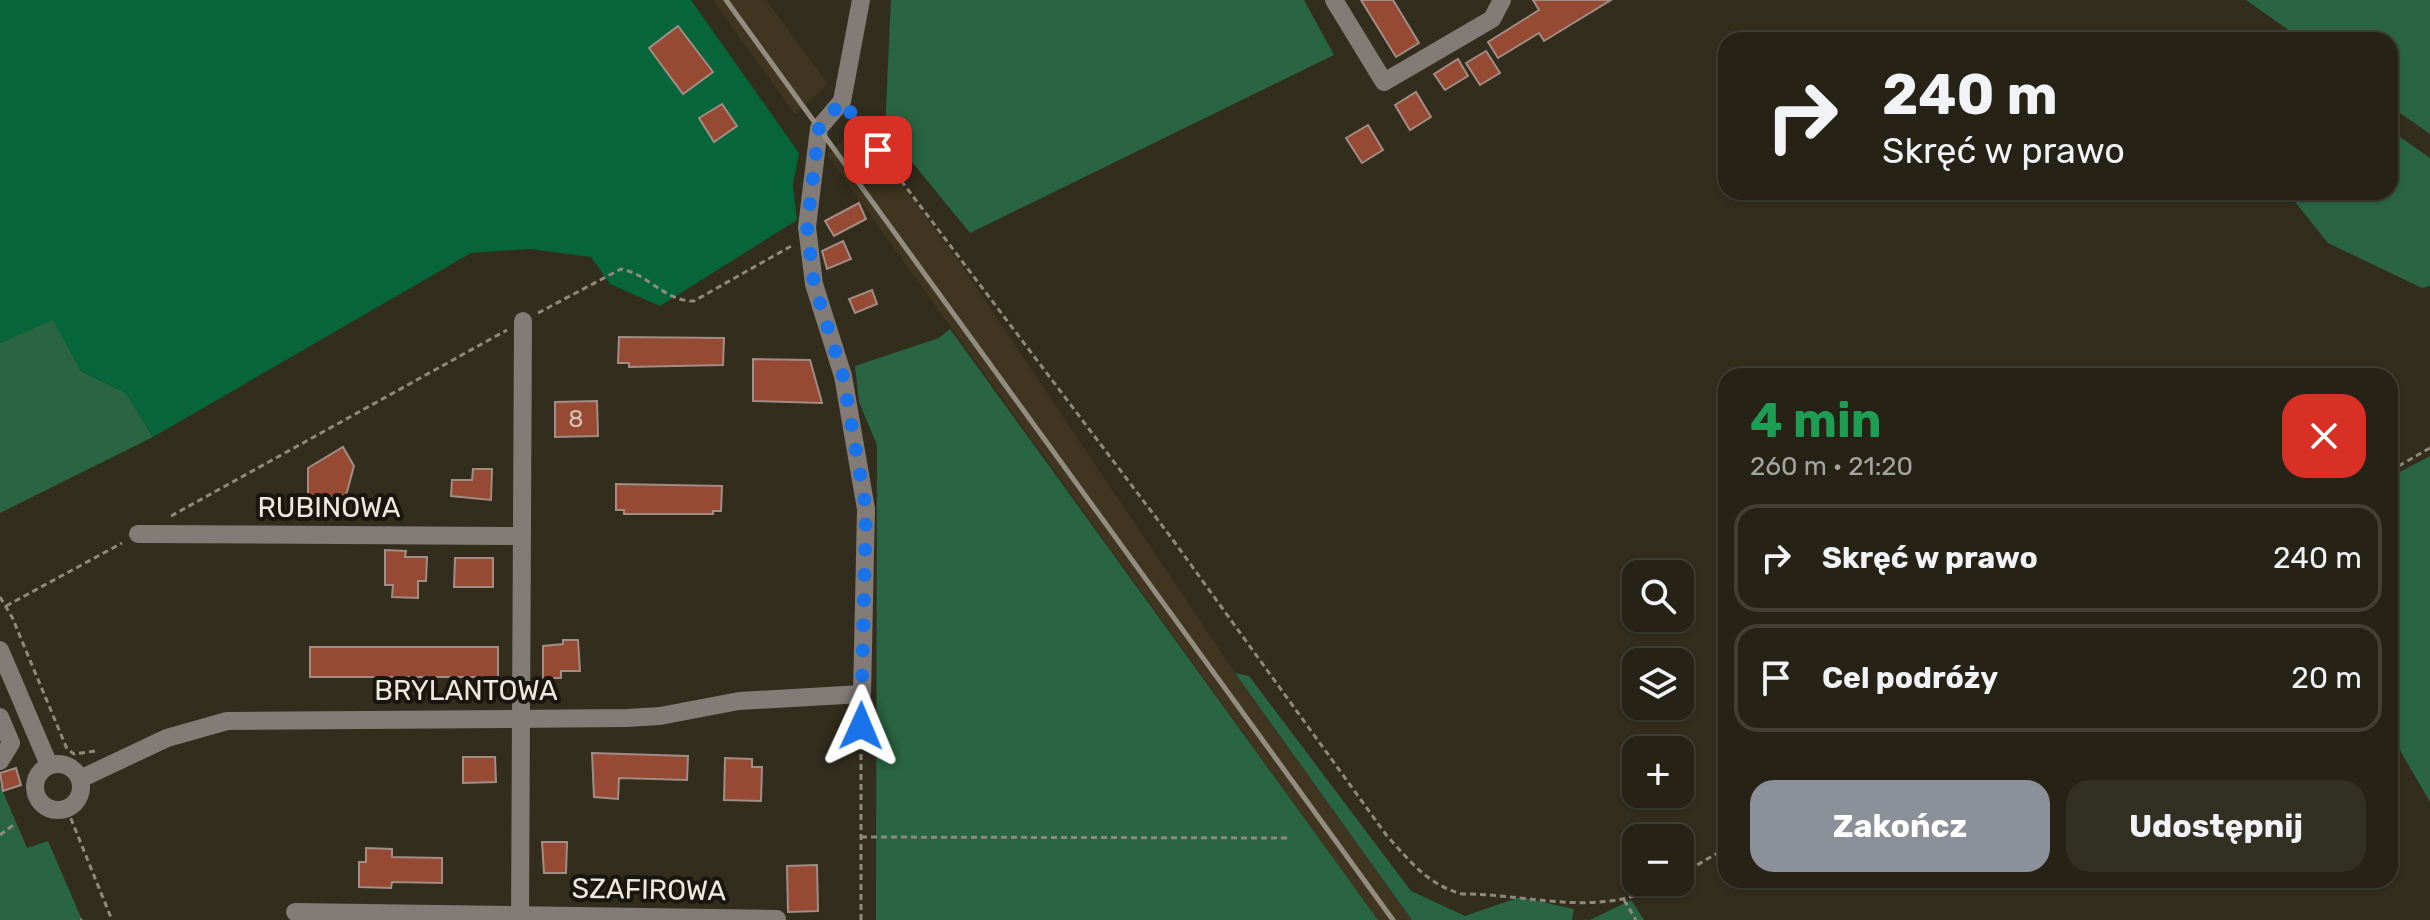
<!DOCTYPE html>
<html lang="pl">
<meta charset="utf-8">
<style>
:root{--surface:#262216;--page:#322f23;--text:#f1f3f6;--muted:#a4a4a1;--line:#423f35;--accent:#8c9099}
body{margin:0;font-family:Rubik,sans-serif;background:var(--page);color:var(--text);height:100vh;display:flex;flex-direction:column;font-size:30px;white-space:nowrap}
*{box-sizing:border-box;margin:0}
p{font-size:26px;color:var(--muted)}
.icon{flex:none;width:44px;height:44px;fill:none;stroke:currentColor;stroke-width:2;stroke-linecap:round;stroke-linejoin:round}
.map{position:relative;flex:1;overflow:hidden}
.drawer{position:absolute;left:1718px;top:368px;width:680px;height:520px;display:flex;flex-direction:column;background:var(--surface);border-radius:24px;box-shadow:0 2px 6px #0004,0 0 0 2px var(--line)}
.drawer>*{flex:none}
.hud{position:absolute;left:1718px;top:32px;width:680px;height:168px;border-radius:24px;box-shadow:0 2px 6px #0004,0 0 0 2px var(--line);background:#262216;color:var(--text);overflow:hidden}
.controls{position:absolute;left:1622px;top:560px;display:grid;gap:16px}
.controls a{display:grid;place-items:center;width:72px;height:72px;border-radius:16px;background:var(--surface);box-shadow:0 2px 6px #0004,0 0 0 2px var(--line);font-size:40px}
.pin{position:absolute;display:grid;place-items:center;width:68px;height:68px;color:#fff;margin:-34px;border-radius:16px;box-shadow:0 4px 12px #0006}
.me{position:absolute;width:88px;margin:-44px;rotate:1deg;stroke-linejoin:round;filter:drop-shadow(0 0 6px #0008)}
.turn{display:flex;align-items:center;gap:28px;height:168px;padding:0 32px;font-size:36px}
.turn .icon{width:104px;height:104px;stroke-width:2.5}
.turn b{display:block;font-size:56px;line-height:68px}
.round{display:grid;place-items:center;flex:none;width:84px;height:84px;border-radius:24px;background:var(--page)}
.headline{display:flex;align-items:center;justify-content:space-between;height:136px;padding:0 32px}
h1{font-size:48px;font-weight:700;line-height:60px;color:#1e9e55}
.action{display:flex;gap:16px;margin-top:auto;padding:16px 32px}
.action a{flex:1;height:92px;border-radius:24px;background:var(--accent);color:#fff;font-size:32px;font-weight:700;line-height:92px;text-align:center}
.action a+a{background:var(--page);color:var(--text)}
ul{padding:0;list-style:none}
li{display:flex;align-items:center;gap:24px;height:108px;margin:0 16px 12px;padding:0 16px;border:4px solid var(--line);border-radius:24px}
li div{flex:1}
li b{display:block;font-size:30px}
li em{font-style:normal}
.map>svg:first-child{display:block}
.built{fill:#3f3520}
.green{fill:#2a6543}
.forest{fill:#06653a}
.building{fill:#964a34;stroke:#a18c86;stroke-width:2}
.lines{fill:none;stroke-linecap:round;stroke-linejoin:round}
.path{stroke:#8e897c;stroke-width:3;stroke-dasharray:6 4;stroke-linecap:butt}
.minor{stroke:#837b76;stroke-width:18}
.rail{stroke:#928d80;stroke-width:5}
.route{stroke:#1a73e8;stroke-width:14;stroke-dasharray:0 25.2}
.labels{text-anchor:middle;stroke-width:8;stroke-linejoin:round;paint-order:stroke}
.number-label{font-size:24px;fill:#d7c1b4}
.street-label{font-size:28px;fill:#ede9df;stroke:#19160f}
</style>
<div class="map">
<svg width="2430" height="920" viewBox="0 0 2430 920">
<rect width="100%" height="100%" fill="#332d1e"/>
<g class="built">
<polygon points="713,0 766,0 828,84 795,114"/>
<polygon points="859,127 964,269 1235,673 1412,920 1378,920 827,155"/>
</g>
<g class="green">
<polygon points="891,0 1304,0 1334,55 970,233 885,129"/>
<polygon points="2246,0 2430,0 2430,134 2390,106 2390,40 2303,40"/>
<polygon points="2390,130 2430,158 2430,286 2422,288 2328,243 2287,192 2390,192"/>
<polygon points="53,319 81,371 126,393 153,437 0,513 0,343"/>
<polygon points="950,329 1378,920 876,920 877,445 859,402 855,366 939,338"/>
<polygon points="2430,456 2430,802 2390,733 2390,477"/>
<polygon points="1235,673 1249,676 1411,891 1465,916 1520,897 1574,909 1572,920 1412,920"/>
<polygon points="0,785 27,848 48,841 82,920 0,920"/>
<polygon points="1631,900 1644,920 1590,920"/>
</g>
<polygon class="forest" points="0,0 691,0 799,153 793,185 797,220 660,306 610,284 591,257 530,249 471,253 153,437 126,393 81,371 53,320 0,343"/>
<g class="building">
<polygon points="1361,0 1393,0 1419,43 1396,57"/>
<polygon points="1533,0 1611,0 1544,41 1539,33 1498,58 1488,42 1539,10"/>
<polygon points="678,26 713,72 683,94 649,48"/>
<polygon points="1486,51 1500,73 1480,85 1466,63"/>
<polygon points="1458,59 1468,76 1445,90 1434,74"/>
<polygon points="1416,92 1431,117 1410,130 1395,105"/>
<polygon points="722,104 737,126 714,142 699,118"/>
<polygon points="1368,125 1383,150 1362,163 1346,138"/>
<polygon points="859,203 866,219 834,236 825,221"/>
<polygon points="843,241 851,259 827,269 822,251"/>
<polygon points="872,290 877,304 855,313 849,299"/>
<polygon points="619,337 724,338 723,365 629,367 629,363 618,363"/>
<polygon points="753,359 810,360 822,403 753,401"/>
<polygon points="597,401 598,436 555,437 555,402"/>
<polygon points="343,447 354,466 344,503 325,498 324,502 308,502 308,468"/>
<polygon points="473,469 492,469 491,500 451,496 452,480 472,480"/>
<polygon points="616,484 722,486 721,511 713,511 713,514 624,514 624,510 616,510"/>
<polygon points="385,550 406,551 405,557 427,557 426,581 418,581 418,598 392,597 393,585 385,585"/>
<polygon points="455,558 493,558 493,587 454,587"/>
<polygon points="563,640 578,640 580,671 561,671 561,678 543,678 543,646 563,644"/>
<rect x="310" y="647" width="188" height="30"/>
<polygon points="592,753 688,756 687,780 619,778 618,799 594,797"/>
<polygon points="463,757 495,757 496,782 463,783"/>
<polygon points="725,758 752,759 752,767 762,767 761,801 724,800"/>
<polygon points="16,768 21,785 3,791 0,773"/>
<polygon points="542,842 567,842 566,873 544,873"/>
<polygon points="366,848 392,849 392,857 442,858 442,883 392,882 391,888 359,887 359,862 366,862"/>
<polygon points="817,865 818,911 788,912 787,866"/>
</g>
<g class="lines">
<g class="path">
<path d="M853,117L1173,540L1387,836C1410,861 1428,885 1462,894C1535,894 1600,920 1667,882"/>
<path d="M538,313L621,269C648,274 666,302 694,301L793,245"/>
<polyline points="2390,471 2430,448"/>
<polyline points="171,516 507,330"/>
<polyline points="0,597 12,617 67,749 74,754 95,751"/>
<polyline points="6,606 122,543"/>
<polyline points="67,809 112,920"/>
<polyline points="0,835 16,823"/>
<polyline points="861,837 1288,838"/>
<polyline points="1680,875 1726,848"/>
<polyline points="1624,900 1636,920"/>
<polyline points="81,920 82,919"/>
<polyline points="861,920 861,712"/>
</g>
<g class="minor">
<polyline points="1334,0 1384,82 1492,19 1502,0"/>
<polyline points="138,534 519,536"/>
<polyline points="0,650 49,765"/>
<polyline points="0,717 11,743 0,761"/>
<circle cx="58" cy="787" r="23"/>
<polyline points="80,779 167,738 227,721 627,718 660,716 739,701 862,694 866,509 843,376 814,284 807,227 819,128 842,101 861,0"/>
<polyline points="295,912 777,919"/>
<polyline points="520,920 523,321"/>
</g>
<polyline class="rail" points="726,0 1393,920"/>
</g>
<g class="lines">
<polyline class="route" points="861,726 866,509 843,376 814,284 807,227 819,128 842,101 878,150"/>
</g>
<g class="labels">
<g class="number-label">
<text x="576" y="427">8</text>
</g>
<g class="street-label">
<text x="329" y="517">RUBINOWA</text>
<text x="466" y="700">BRYLANTOWA</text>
<text transform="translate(649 889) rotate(1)" y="10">SZAFIROWA</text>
</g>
</g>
</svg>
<div class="controls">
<a><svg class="icon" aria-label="search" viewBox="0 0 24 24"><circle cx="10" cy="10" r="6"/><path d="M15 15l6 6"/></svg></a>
<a><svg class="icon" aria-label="layers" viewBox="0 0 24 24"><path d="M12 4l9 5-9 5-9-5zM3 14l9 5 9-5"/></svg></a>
<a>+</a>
<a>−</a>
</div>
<div class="pin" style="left:878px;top:150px;background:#d93025"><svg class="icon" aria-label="arrive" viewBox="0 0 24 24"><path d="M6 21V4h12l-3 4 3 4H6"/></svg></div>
<svg class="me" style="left:861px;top:726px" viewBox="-20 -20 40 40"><path d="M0-17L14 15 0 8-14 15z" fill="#1a73e8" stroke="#fff" stroke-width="4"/></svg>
<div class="hud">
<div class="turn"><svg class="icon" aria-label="right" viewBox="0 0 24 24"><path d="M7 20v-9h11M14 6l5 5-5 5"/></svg><div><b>240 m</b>Skręć w prawo</div></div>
</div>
<section class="drawer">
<div class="headline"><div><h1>4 min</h1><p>260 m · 21:20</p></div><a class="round" style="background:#d93025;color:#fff"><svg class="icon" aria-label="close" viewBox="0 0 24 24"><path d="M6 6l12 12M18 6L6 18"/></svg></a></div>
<ul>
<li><svg class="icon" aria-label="right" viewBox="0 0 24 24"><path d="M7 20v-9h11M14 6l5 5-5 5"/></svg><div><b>Skręć w prawo</b></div><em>240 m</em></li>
<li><svg class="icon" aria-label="arrive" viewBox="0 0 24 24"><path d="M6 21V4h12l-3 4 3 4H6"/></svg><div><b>Cel podróży</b></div><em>20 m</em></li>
</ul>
<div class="action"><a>Zakończ</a><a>Udostępnij</a></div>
</section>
</div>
